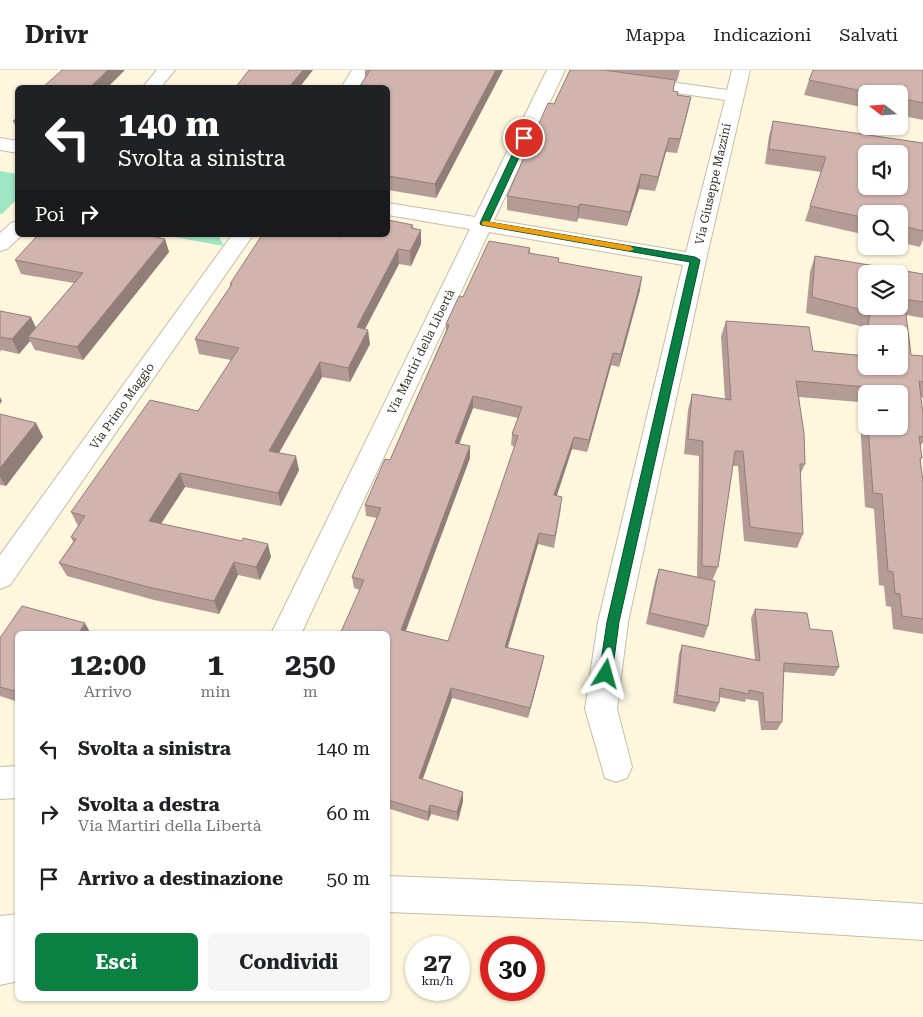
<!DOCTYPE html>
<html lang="it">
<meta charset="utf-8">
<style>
:root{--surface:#fff;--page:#f6f6f6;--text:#202124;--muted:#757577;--line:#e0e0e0;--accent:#0b8043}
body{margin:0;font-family:"Roboto Serif",serif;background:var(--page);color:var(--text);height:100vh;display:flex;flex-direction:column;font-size:19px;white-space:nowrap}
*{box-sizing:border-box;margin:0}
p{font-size:16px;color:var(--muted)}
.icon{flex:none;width:28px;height:28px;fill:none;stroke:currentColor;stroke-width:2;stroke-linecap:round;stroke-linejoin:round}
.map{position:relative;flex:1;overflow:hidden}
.details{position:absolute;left:15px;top:561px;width:375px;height:370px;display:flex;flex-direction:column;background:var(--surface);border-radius:8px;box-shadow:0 1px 4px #0004}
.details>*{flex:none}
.banner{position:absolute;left:15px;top:15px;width:375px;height:152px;border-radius:8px;box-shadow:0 1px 4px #0004;background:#202124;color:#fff;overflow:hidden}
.needle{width:32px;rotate:287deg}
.fabs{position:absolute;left:858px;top:15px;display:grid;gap:10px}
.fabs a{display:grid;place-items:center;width:50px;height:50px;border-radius:8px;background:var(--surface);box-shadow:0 1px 4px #0004;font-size:25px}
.speed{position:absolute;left:405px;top:866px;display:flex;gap:10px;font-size:25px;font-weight:700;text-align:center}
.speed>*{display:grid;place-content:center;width:65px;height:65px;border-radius:50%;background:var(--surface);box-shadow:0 1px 4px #0004;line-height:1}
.speed small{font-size:12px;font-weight:400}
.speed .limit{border:8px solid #d22;background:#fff;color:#111}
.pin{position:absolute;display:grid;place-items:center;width:42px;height:42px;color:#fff;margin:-21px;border:2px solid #fff;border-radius:50%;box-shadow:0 1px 5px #0007}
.me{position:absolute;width:55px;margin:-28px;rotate:8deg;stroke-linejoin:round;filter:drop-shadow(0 0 4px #0008)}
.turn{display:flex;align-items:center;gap:18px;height:105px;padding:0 20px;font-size:22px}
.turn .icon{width:65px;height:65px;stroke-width:2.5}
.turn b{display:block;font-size:35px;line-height:42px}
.then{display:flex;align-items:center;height:48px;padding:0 20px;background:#0003;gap:10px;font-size:19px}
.eta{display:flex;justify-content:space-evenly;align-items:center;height:85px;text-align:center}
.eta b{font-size:30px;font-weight:700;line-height:35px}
.primary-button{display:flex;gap:10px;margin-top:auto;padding:10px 20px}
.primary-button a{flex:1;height:58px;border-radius:8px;background:var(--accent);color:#fff;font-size:20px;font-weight:700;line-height:58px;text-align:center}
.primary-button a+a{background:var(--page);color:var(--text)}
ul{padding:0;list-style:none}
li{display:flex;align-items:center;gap:15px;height:65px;padding:0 20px}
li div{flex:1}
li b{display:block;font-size:19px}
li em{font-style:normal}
header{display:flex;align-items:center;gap:30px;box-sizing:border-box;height:70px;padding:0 25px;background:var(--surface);border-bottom:1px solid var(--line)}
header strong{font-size:24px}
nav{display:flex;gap:28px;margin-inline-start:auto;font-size:18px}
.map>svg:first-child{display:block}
.green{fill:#9ee6c4}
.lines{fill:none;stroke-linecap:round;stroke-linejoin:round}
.minor-casing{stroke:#c5bea6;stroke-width:2}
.highway-casing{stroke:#c5bea6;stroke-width:2}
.minor{fill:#fff;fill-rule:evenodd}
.highway{fill:#fff;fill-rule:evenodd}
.wall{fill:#b49b95;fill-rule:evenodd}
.shaded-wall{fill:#927e79}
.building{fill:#d1b4ad;stroke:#927e79;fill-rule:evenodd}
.route{fill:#0b8043;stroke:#07532c}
.slow{fill:#f59e0b}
.labels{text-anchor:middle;stroke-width:4;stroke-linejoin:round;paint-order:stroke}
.street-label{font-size:12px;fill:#312f25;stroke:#fff}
</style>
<header>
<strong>Drivr</strong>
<nav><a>Mappa</a><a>Indicazioni</a><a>Salvati</a></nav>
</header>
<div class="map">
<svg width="923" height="947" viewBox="0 0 923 947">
<rect width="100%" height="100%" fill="#fef7dd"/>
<g class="green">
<polygon points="0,101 17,104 17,129 2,144 0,144"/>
<polygon points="163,165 218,165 224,176"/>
</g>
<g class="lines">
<g class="minor-casing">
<g id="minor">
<polygon points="157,0 175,0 160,18 142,18"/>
<polygon points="352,0 370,0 358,18 341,18"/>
<polygon points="547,0 565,0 494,150 686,182 725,30 636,17 630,16 627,12 630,8 636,7 727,20 732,0 750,0 706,190 628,552 617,639 632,697 627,708 616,712 605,708 585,639 598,552 683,195 489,162 301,564 271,564 470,159 388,145 388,133 475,147"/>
<polygon points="0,68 18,71 18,83 0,80"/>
<polygon points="18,151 18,165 22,165 7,179 0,181 0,163 11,153"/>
<polygon points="232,165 253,165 10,515 0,519 0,485"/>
<polygon points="18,696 18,728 0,729 0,697"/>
</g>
</g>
<g class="highway-casing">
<g id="highway">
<polygon points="388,806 640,816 923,834 923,870 640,852 388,842"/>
<polygon points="18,844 18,911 0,915 0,846"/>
</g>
</g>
<use href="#minor" class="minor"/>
<use href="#highway" class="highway"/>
</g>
<g class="wall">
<polygon points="365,0 503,0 436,128 388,120 388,122 388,18 365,7"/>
<polygon points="570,0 680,0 677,11 675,11 673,21 678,22 677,25 691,27 677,83 666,82 655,121 639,119 627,156 578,148 577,152 507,140 507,126 554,34"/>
<polygon points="923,0 923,50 899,45 899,24 866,24 866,38 804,25 809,10"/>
<polygon points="18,47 18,62 13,51"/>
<polygon points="773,51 923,73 923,170 920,177 899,172 899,144 866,144 866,165 805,151 821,102 765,94 769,66"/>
<polygon points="413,155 413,158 421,160 421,174 411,196 399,194 365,259 370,274 350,312 322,307 279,383 299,400 281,436 185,417 161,454 271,487 260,510 238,505 219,544 154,530 67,506 59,493 73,472 71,467 78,456 71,442 198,341 231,290 199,284 195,269 230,217 230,214 341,167"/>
<polygon points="153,166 165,169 169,182 83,290 35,280 30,271 19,284 1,280 0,282 0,241 36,258 74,213 21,204 15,190"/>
<path d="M530,178V183L640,220L619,297L611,295L587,382L572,379L557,425L561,438L554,478L538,474L507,577L542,596L528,648L452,628L422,709L463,731L458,751L431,744L428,751L390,739L389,732H388V564L360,520L354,518L352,507L377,448L366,446L365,435L390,390L446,261V254L463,227ZM473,338L518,348L512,364L511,375L515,377L448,571L406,561L470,388V376L459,374Z"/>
<path d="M815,186L923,204V248L906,245L911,285L923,286V328L921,327L923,344V372L920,377L922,388L920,391L923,412V564L893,559L891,537L886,536L884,516L879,515L874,439L865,437L859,332L799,327L805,394L800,405L803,464L797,478L744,471L738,396H733L718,497L712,511L708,556L704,568L646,554L655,511L659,499L697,507L699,386L684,384L688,340L692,324L725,329L721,266L726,251L813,281L859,285L864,257L806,243L810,202ZM866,264H899L866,296ZM866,324L899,356H866Z"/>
<polygon points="0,344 36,353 43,367 6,416 0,415"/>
<polygon points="755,539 810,559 839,597 834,606 783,602 782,652 777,660 761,660 758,631 746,629 745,632 719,627 719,633 715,642 673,633 679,584 682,575 755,590 751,548"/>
<polygon points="18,564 18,632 0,626 0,568"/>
</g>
<g class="shaded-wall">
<polygon points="108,0 125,0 107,18 89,18"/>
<polygon points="303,0 313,0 299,18 288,18"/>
<polygon points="496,0 503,0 436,128 435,114"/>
<polygon points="691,27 688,41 677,83 680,69"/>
<polygon points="669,68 666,82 655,121 658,107"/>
<polygon points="641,104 639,119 627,156 630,142"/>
<polygon points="580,134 578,148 577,152 578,137"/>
<polygon points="421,160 421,174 411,196 410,181"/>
<polygon points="165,169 169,182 83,290 77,277"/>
<polygon points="398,179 399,194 358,272 357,257"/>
<polygon points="642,207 640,220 619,297 621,284"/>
<polygon points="31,247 38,262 28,267 30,271 19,284 12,269"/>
<polygon points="368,260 370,274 350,312 348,298"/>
<polygon points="613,283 611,295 587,382 589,370"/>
<polygon points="320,292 322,307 272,395 269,381"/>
<polygon points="473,326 473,338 455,385 455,373"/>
<polygon points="0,327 2,331 0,334"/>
<polygon points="36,353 43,367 6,416 0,407 0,398"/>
<polygon points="574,367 572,379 553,437 554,425"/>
<polygon points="470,376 470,388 402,570 401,560"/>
<polygon points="296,386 299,400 281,436 278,423"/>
<polygon points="180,403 185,417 154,464 149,451"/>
<polygon points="539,463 538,474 505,587 505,577"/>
<polygon points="268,474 271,487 260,510 256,497"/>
<polygon points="234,492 238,505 219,544 214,531"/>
<polygon points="85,553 91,564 78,564"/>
<polygon points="544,586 542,596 528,648 530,638"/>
<polygon points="451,618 452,628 420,717 419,708"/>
<polygon points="463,722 463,731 458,751 457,742"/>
<polygon points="430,735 431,744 428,751 428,742"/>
</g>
<g class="building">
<polygon points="62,0 108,0 89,18 42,18"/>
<polygon points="249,0 303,0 288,18 235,18"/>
<polygon points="370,0 496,0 435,114 388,106 388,18 359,18"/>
<polygon points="570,0 604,0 675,10 673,21 678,22 677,25 691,27 680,69 669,68 658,107 641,104 630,142 580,134 578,137 507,126 548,33 554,34"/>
<polygon points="813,0 923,0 923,33 899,28 899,24 877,24 809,10"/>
<polygon points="18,47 18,52 13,51"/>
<path d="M773,51L923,73V161L899,155V144H866V148L810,136L826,87L769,79ZM866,84H899V116H866Z"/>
<polygon points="388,150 413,155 411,158 421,160 410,181 398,179 357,257 368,260 348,298 320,292 269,381 296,386 278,423 180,403 149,451 242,471 243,468 268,474 256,497 234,492 214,531 148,517 59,493 76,469 71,467 85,446 71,442 150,330 198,341 239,278 195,269 232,214 230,214 262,165 329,165 341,167 341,165 388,165"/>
<polygon points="38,165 152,165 151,166 165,169 77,277 28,267 83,203 15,190"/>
<path d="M489,171L530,178L528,183L559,188L558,192L642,207L621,284L613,283L589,370L574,367L554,425L562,427L555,466L539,463L505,577L544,586L530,638L451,618L419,708L463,722L457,742L430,735L428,742L388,730L390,724H388V564H340L364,510L352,507L381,438L365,435L385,389L390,390L449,255L446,254L459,226L463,227ZM473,326L522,337L512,364L518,366L448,571L401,560L470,376L455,373Z"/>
<path d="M815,186L923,204V232L904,229L911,285L923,286V312L919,311L923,344V367L919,366L922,388H920L923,412V549L902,546L900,524L895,523L893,502L888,501L882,424L873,423L868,356H899V324H866V326V317L796,311L804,363L805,394H800L803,464L750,457L743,381H735L718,497L702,496L703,371L688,369L692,324L731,330L726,251L809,257L813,281L866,286V296H899V264H867L870,242L812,227ZM866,204H899V236H866Z"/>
<polygon points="0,241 31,247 12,269 0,267"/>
<polygon points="0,344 36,353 0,398"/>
<polygon points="659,499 715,511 708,556 650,543"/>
<polygon points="22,536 85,553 78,564 18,564 18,622 0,617 0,568"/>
<polygon points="755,539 807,543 810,559 832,561 839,597 784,593 782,652 765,652 763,623 749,620 749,624 720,618 719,633 677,625 682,575 760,591"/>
</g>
<polygon class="route" points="524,66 528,68 489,152 695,187 700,190 619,552 612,604 606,610 599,604 607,552 690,192 481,155 480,153 520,68"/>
<polygon class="slow" points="485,151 630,176 634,179 630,181 482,155 482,152"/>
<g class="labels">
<g class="street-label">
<text transform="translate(713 114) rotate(-77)" y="4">Via Giuseppe Mazzini</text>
<text transform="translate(421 282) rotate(-64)" y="4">Via Martiri della Libertà</text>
<text transform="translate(122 336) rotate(-55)" y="4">Via Primo Maggio</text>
</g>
</g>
</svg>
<div class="fabs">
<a><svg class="needle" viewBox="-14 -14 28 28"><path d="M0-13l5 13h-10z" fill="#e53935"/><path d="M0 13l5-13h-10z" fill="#757577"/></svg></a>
<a><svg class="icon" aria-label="sound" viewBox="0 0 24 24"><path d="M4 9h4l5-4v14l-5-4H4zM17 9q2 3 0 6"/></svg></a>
<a><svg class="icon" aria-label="search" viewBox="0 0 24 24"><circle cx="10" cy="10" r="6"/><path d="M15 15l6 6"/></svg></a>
<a><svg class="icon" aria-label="layers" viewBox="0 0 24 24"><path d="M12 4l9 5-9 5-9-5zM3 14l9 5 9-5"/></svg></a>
<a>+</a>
<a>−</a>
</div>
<div class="speed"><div>27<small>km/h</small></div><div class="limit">30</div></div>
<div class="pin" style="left:524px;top:68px;background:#d93025"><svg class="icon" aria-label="arrive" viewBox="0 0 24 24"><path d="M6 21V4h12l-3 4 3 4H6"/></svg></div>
<svg class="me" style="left:606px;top:604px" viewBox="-20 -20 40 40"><path d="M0-17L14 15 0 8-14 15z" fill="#0b8043" stroke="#fff" stroke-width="4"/></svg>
<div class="banner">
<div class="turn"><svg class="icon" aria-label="left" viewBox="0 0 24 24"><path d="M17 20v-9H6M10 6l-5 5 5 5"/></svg><div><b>140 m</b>Svolta a sinistra</div></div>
<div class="then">Poi<svg class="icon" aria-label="right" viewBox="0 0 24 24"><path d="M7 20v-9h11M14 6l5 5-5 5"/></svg></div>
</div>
<section class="details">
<div class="eta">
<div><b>12:00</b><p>Arrivo</p></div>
<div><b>1</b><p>min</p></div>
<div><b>250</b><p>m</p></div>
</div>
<ul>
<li><svg class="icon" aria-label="left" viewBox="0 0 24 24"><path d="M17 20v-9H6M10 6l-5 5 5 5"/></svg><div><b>Svolta a sinistra</b></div><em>140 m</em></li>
<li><svg class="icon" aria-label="right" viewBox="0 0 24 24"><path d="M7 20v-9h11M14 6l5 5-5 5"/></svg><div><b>Svolta a destra</b><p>Via Martiri della Libertà</p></div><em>60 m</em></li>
<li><svg class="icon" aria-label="arrive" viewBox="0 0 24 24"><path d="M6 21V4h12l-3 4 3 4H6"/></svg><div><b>Arrivo a destinazione</b></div><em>50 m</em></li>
</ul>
<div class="primary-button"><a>Esci</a><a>Condividi</a></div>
</section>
</div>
